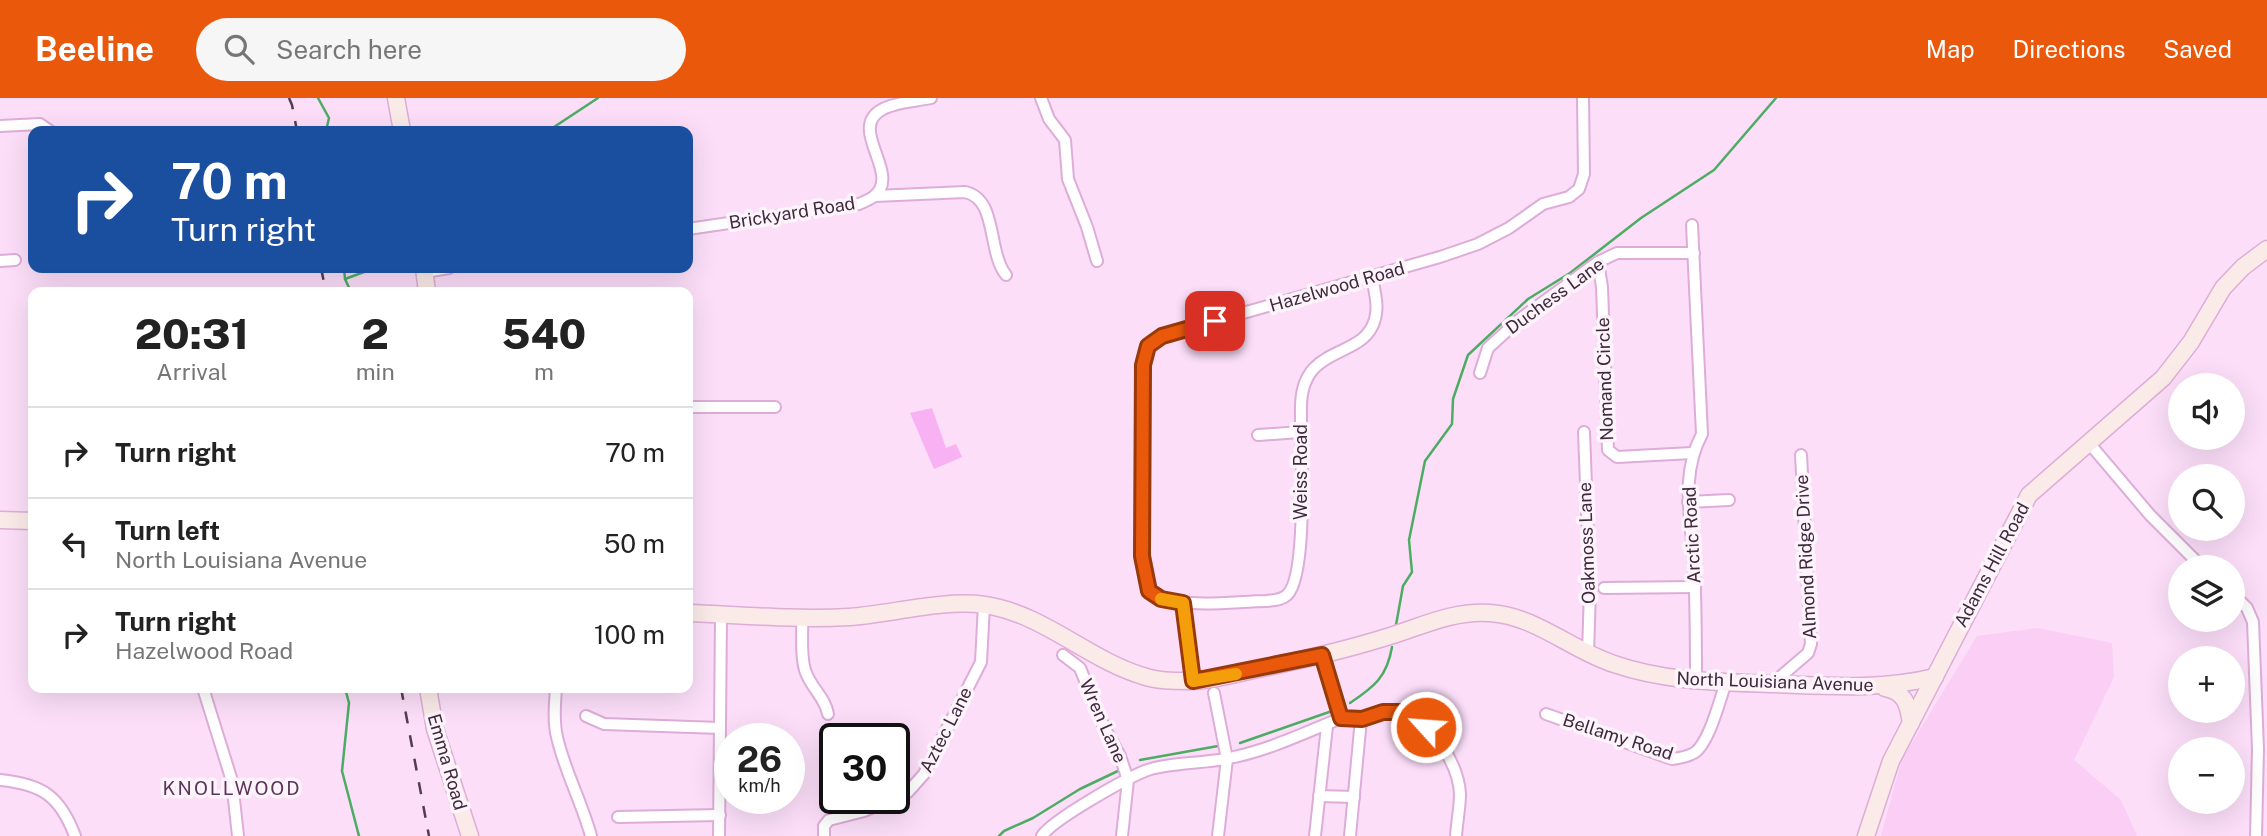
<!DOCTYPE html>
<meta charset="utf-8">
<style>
:root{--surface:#fff;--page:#f6f6f6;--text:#222;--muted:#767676;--line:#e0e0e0;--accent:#ea580c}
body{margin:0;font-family:"Public Sans",sans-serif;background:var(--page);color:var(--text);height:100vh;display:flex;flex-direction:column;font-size:26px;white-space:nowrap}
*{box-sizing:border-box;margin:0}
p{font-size:23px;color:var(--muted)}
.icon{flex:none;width:38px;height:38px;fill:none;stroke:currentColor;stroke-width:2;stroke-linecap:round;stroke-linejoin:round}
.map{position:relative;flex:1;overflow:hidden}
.panel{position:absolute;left:28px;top:189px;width:665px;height:406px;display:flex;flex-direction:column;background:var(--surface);border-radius:14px;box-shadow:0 7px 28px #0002}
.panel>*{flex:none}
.top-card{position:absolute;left:28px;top:28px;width:665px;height:147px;border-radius:14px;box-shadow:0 7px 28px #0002;background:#1a4fa0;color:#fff;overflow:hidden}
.buttons{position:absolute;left:2168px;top:275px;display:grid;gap:14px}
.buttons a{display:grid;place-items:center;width:77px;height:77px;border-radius:50%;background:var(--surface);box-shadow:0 7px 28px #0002;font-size:35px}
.speed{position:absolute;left:714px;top:625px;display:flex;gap:14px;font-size:35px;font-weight:700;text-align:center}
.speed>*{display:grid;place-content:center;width:91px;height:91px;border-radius:50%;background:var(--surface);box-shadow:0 7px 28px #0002;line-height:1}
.speed small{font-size:18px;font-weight:400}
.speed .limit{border:4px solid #111;border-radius:10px;background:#fff;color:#111}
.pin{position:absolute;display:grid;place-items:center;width:60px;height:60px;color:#fff;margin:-30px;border-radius:14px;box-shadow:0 4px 10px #0006}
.me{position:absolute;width:77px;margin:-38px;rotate:296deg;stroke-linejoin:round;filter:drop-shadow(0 0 5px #0008)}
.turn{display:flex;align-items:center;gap:24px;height:147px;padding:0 28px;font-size:32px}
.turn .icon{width:91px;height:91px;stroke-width:2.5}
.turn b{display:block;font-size:49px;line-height:60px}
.eta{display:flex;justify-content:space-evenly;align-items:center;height:119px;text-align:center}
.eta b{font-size:42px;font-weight:800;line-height:49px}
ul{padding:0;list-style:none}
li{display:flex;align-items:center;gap:21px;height:91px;padding:0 28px;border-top:2px solid var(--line)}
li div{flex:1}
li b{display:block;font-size:26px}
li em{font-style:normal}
header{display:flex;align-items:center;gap:42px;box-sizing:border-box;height:98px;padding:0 35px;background:var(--accent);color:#fff}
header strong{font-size:33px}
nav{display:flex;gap:38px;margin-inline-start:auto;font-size:24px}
.search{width:490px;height:63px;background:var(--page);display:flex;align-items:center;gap:18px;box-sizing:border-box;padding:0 24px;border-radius:38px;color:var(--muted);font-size:26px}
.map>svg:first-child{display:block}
.built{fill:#facef5}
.green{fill:#f8b1f2}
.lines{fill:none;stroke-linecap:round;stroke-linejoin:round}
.stream{stroke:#4dac64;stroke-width:2.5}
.street-casing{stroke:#ddadd8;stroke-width:14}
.secondary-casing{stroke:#ddadd8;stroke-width:19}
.street{stroke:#fff;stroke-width:10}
.secondary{stroke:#fbebe8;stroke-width:16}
.rail{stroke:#513d4f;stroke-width:2.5;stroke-dasharray:12 12;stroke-linecap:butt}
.route-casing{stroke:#983908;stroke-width:18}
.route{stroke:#ea580c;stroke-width:12}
.slow{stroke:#f59e0b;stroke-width:12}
.labels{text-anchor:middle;stroke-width:7;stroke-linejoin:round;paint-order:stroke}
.street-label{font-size:18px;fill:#3d2a3b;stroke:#fdf3fb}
.neighbourhood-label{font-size:19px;letter-spacing:2px;fill:#5c355a;stroke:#fdf3fb}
</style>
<header>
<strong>Beeline</strong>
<div class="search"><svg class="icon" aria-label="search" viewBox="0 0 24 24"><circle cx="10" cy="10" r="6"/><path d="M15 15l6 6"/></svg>Search here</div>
<nav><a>Map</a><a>Directions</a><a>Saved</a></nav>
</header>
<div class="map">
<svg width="2267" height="738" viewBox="0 0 2267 738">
<rect width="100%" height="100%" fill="#fcdef9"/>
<polygon class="built" points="2037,530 2112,545 2114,579 2074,662 2121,702 2137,738 1881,738 1902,661 1977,538"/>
<polygon class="green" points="932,310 946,350 956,346 962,359 934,371 910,315"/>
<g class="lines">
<g class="stream">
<polyline points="318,0 329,20 326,33"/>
<polyline points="548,33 598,0"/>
<polyline points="344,170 345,181 351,194"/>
<polyline points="345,181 364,174 368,170"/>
<polyline points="1396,527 1403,488 1412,474 1409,442 1425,363 1452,326 1453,301 1468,257 1528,201 1570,175 1641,120 1714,72 1776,0"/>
<polyline points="345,590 349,605 342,673 359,738"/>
<path d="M1350,605C1374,589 1387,579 1392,549"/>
<polyline points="1240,645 1332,613"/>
<polyline points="1140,662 1218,648"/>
<polyline points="999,738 1004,733 1033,720 1080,691 1120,672"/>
</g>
<g class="street-casing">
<g id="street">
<polyline points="1041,0 1049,21 1065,42 1068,81 1087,129 1097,163"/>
<polyline points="0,28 40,26 50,33"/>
<path d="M875,98L965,94C998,101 987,153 1006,177"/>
<path d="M1692,127L1702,336C1679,379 1692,422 1694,469C1696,507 1696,545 1696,583"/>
<path d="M688,131L859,106C863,104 869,102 873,99C904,77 845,30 883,11C896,4 916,3 931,0"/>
<polyline points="0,163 15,162"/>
<polyline points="1598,164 1602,189 1608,352 1617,359 1692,355"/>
<polyline points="425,174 449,170"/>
<path d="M1372,179C1374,192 1379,207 1375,221C1364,263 1302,244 1301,308C1300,342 1309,477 1287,497C1282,502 1274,502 1267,503C1232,503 1179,513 1149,493L1142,458L1143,267L1148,248L1162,238L1440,159L1478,146L1509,130L1543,106L1569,99L1579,91L1584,76L1583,0"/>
<polyline points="1480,275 1488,250 1520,221 1598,164 1617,155 1694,155"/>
<polyline points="688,309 775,309"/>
<polyline points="1584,334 1590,492 1588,555"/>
<polyline points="1258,337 1300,334"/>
<polyline points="2089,345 2150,417 2202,469"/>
<polyline points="1688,404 1729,402"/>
<polyline points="1604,490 1695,489"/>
<polyline points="2233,496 2247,510 2253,524 2258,651 2256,738"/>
<polyline points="1183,505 1193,583"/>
<path d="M802,520C803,536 800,556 805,572C810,589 825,599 828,616"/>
<polyline points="1063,557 1080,570 1104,629 1120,658 1128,682 1122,738"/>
<polyline points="1323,557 1341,619"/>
<polyline points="1772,586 1808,555 1811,546 1801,357"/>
<polyline points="203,590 232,683 238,738"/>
<path d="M556,590C555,606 553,623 557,639C564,671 582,705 591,738"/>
<polyline points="1214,595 1227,661 1218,738"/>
<path d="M1546,616L1672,661C1680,660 1687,659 1694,655C1709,646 1720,601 1726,584"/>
<polyline points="586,618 604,626 720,630"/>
<path d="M0,682C42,686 60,698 75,738"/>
<polyline points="1319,698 1354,699"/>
<polyline points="618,719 720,717"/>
<polyline points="719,738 721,517"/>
<polyline points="824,738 824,728 829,722 864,713 908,694 924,676 981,564 984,507"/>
<path d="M1042,738C1052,722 1125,681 1145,673C1167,664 1208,666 1234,659C1271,651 1304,635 1339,621C1347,618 1356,622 1365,620C1377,617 1393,610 1406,614C1433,624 1459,669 1460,696C1460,709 1457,724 1456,738"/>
<polyline points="1315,738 1327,628"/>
<polyline points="1350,738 1361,621"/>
</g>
</g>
<g class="secondary-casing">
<g id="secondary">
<polyline points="396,0 402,33"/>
<polyline points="424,170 427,194"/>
<polyline points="0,422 33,423"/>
<path d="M688,515C741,517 796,522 849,519C892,516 943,501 985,507C1044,516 1087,561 1143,578C1157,583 1173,583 1188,583C1211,583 1235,576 1258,571C1302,562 1346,552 1390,538C1422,528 1455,512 1490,515C1536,518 1571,552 1614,566C1666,584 1720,584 1774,586C1829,588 1882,592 1935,579"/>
<polyline points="428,590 435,631 470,738"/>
<path d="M1885,590C1905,594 1908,606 1911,625"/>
<polyline points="1866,738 1891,663 2029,397 2163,280 2191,244 2223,190 2243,169 2267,151"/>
</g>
</g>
<use href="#street" class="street"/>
<use href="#secondary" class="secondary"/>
<g class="rail">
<polyline points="289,0 292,7 297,33"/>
<polyline points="321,170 326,194"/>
<polyline points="401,590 429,738"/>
</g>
</g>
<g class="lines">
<g class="route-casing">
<polyline id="route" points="1215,223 1162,238 1148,248 1143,267 1142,458 1149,493 1161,501 1183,505 1193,583 1322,557 1341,620 1362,621 1383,614 1406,614 1426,629"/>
</g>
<use href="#route" class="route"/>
<polyline class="slow" points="1161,501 1183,505 1193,583 1236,576"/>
</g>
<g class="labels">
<g class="street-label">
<text transform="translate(792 115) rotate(-9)" y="6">Brickyard Road</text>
<text transform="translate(1337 189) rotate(-16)" y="6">Hazelwood Road</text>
<text transform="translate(1555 198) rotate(-36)" y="6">Duchess Lane</text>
<text transform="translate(1605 281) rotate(-92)" y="6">Nomand Circle</text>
<text transform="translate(1301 374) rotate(-90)" y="6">Weiss Road</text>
<text transform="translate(1692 437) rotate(-93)" y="6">Arctic Road</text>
<text transform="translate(1587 445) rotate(-92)" y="6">Oakmoss Lane</text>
<text transform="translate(1806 459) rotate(-93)" y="6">Almond Ridge Drive</text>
<text transform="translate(1992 467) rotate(-62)" y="6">Adams Hill Road</text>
<text transform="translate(1775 584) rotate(2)" y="6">North Louisiana Avenue</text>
<text transform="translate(1103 623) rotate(66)" y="6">Wren Lane</text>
<text transform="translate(946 632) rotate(-63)" y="6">Aztec Lane</text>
<text transform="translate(1618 639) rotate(18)" y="6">Bellamy Road</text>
<text transform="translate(447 664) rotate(74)" y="6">Emma Road</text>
</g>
<g class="neighbourhood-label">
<text x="232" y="697">KNOLLWOOD</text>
</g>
</g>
</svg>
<div class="buttons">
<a><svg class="icon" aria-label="sound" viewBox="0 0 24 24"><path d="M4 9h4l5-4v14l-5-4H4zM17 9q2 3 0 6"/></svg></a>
<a><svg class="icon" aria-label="search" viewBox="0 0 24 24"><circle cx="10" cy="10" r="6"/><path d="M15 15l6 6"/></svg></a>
<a><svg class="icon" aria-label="layers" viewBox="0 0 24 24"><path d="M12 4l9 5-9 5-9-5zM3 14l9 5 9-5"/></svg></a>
<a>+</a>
<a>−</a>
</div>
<div class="speed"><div>26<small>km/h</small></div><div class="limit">30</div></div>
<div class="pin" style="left:1215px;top:223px;background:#d93025"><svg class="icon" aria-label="arrive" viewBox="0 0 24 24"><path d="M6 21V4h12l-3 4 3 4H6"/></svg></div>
<svg class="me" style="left:1426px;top:629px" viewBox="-20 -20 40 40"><circle r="17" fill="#ea580c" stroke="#fff" stroke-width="3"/><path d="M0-11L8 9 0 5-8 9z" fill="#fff"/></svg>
<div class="top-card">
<div class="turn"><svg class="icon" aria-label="right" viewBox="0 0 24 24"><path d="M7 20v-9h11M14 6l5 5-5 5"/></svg><div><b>70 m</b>Turn right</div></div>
</div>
<section class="panel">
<div class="eta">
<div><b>20:31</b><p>Arrival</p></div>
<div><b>2</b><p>min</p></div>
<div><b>540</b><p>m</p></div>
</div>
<ul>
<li><svg class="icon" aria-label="right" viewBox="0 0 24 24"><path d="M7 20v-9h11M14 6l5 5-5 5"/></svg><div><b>Turn right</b></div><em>70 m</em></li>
<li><svg class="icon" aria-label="left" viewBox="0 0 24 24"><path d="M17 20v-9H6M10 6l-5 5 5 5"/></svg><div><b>Turn left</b><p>North Louisiana Avenue</p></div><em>50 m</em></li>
<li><svg class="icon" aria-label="right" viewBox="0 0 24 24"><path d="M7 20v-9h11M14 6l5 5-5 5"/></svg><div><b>Turn right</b><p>Hazelwood Road</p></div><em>100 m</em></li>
</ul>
</section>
</div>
